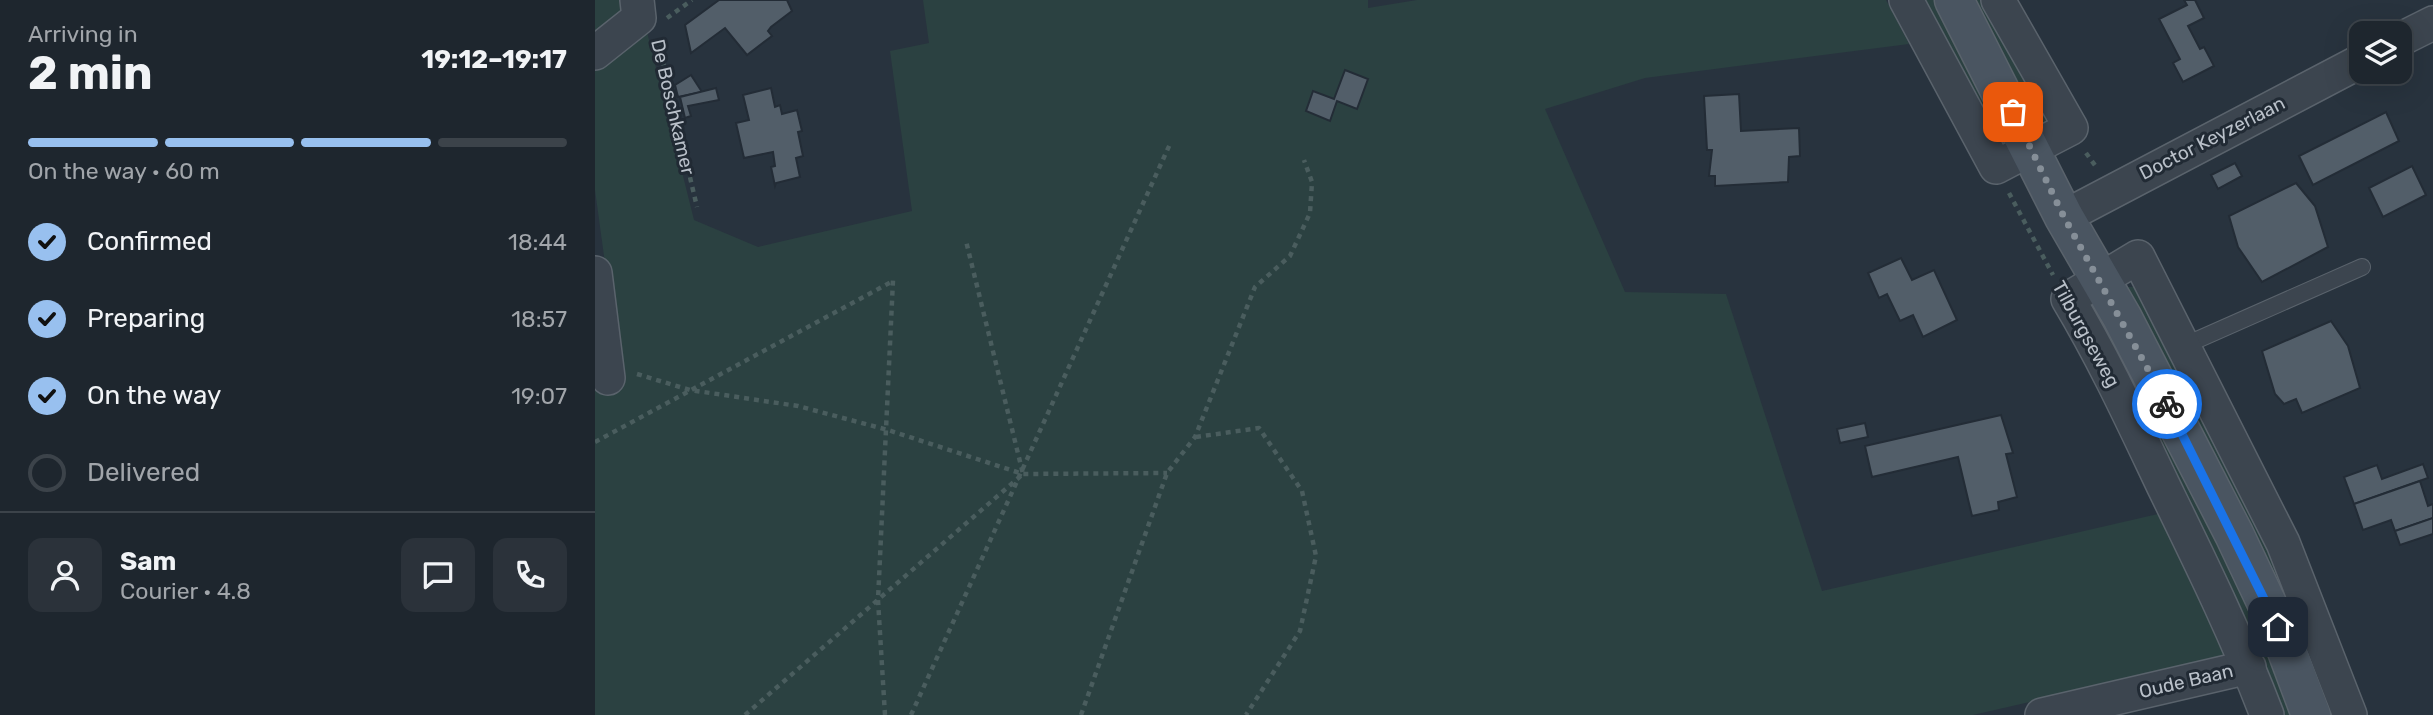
<!DOCTYPE html>
<meta charset="utf-8">
<style>
body{margin:0;font-family:Rubik,sans-serif;background:#2b323a;color:#f1f3f6;height:100vh;display:flex;flex-direction:column;font-size:26px;white-space:nowrap}
*{box-sizing:border-box;margin:0}
p{font-size:23px;color:#a1a5aa}
.icon{flex:none;width:38px;height:38px;fill:none;stroke:currentColor;stroke-width:2;stroke-linecap:round;stroke-linejoin:round}
.map{position:relative;flex:1;overflow:hidden}
.sheet{display:flex;flex-direction:column;background:#1e262e;width:595px}
.sheet>*{flex:none}
.controls{position:absolute;left:1754px;top:21px;display:grid;gap:14px}
.controls a{display:grid;place-items:center;width:63px;height:63px;border-radius:14px;background:#1e262e;box-shadow:0 7px 28px #0002,0 0 0 2px #3c434a;font-size:35px}
.pin{position:absolute;display:grid;place-items:center;width:60px;height:60px;color:#fff;margin:-30px;border-radius:14px;box-shadow:0 4px 10px #0006}
.courier{position:absolute;display:grid;place-items:center;width:70px;height:70px;margin:-35px;border:5px solid #1a73e8;border-radius:50%;background:#fff;color:#222;box-shadow:0 2px 9px #0007}
.head em{font-style:normal;font-weight:700}
.head div{display:flex;flex-direction:column-reverse}
.head{display:flex;align-items:center;justify-content:space-between;height:119px;padding:0 28px}
h1{font-size:46px;font-weight:700;line-height:52px}
.bar{display:grid;grid-template-columns:repeat(4,1fr);gap:10px 7px;align-content:center;height:84px;padding:0 28px}
.bar i{height:9px;border-radius:5px;background:#3c434a}
.bar .on{background:#98c0ef}
.bar p{grid-column:span 4}
.line{display:flex;align-items:center;gap:18px;padding:0 28px;border-top:2px solid #3c434a}
.line div{flex:1}
.round{display:grid;place-items:center;flex:none;width:74px;height:74px;border-radius:14px;background:#2b323a}
ol{padding:0 28px;list-style:none}
li{display:flex;align-items:center;gap:21px;height:77px}
li p{margin-inline-start:auto}
li .icon{padding:7px;border-radius:50%;background:#98c0ef;color:#111;stroke-width:4}
li:last-child{color:#a1a5aa}
li i{width:38px;height:38px;border:4px solid #3c434a;border-radius:50%}
main{display:flex;flex:1;min-height:0}
.map>svg:first-child{display:block}
.green{fill:#2b4141}
.building{fill:#525e69;stroke:#232c36;stroke-width:2}
.lines{fill:none;stroke-linecap:round;stroke-linejoin:round}
.lane-casing{stroke:#5a636c;stroke-width:18}
.street-casing{stroke:#5a636c;stroke-width:36}
.secondary-casing{stroke:#5a636c;stroke-width:41}
.path{stroke:#4a5d5e;stroke-width:4.5;stroke-dasharray:5 5;stroke-linecap:butt}
.lane{stroke:#3c454f;stroke-width:16}
.street{stroke:#3c454f;stroke-width:33}
.secondary{stroke:#4a5561;stroke-width:38}
.done{stroke:#868f98;stroke-width:7;stroke-dasharray:0 12.6}
.route{stroke:#1a73e8;stroke-width:9}
.labels{text-anchor:middle;dominant-baseline:central;stroke-width:6;stroke-linejoin:round;paint-order:stroke}
.street-label{font-size:19px;fill:#b9c0c9;stroke:#212a34}
</style>
<main>
<section class="sheet">
<div class="head"><div><h1>2 min</h1><p>Arriving in</p></div><em>19:12–19:17</em></div>
<div class="bar"><i class="on"></i><i class="on"></i><i class="on"></i><i></i><p>On the way · 60 m</p></div>
<ol>
<li><svg class="icon" aria-label="check" viewBox="0 0 24 24"><path d="M5 12l5 5 9-10"/></svg>Confirmed<p>18:44</p></li>
<li><svg class="icon" aria-label="check" viewBox="0 0 24 24"><path d="M5 12l5 5 9-10"/></svg>Preparing<p>18:57</p></li>
<li><svg class="icon" aria-label="check" viewBox="0 0 24 24"><path d="M5 12l5 5 9-10"/></svg>On the way<p>19:07</p></li>
<li><i></i>Delivered</li>
</ol>
<div class="line" style="height:126px"><a class="round"><svg class="icon" aria-label="person" viewBox="0 0 24 24"><circle cx="12" cy="8" r="4"/><path d="M4 21q1-7 8-7t8 7"/></svg></a><div><b>Sam</b><p>Courier · 4.8</p></div><a class="round"><svg class="icon" aria-label="chat" viewBox="0 0 24 24"><path d="M4 5h16v11H9l-5 4z"/></svg></a><a class="round"><svg class="icon" aria-label="phone" viewBox="0 0 24 24"><path d="M5 4h4l2 5-3 2q2 4 5 5l2-3 5 2v4C11 20 4 13 5 4z"/></svg></a></div>
</section>
<div class="map">
<svg width="1838" height="715" viewBox="0 0 1838 715">
<rect width="100%" height="100%" fill="#28333e"/>
<g class="green">
<path d="M0,0h32v12l-32,29z"/>
<path d="M328,0h445v8l49,-8h469l23,44 -264,34 -100,31 80,183 101,2 96,297 336,-77 68,143 -253,58h-1378v-328l25,-14 -25,-183v-123l51,-39 48,192 64,27 154,-36 -22,-160 39,-8z"/>
<path d="M1327,0h15l76,143 -15,3z"/>
<path d="M1375,0h12l67,120 -9,9z"/>
<path d="M1529,287h16l125,253 70,175h-9z"/>
<path d="M1501,302l133,253 68,160h-15l-193,-408z"/>
</g>
<g class="building">
<path d="M124,0h68l5,11 -21,16 -3,4 4,5 -25,19 -22,-27 -34,25 -6,-28z"/>
<path d="M1589,0h11l9,18 -16,8 12,23 4,-2 10,19 -31,16 -10,-19 7,-4 -21,-40 28,-14z"/>
<path d="M750,70l23,9 -11,30 -20,-8 -7,20 -24,-10 7,-20 21,8z"/>
<path d="M96,75l11,17 -24,5 -3,-12z"/>
<path d="M121,88l3,12 -31,6 3,10 -6,2 -5,-21z"/>
<path d="M176,88l4,19 5,-2 2,9 15,-4 5,21 -4,1 5,24 -7,2 4,19 -24,6 -1,3 -4,-19 4,-1 -2,-14 -29,6 -8,-35 13,-3 -6,-25z"/>
<path d="M1144,94l2,37 58,-3 1,28 -11,1 -1,25 -73,4v-10h-6l3,-26h-5l-3,-54z"/>
<path d="M1791,112l13,29 -86,44 -14,-29z"/>
<path d="M1640,163l7,13 -24,13 -7,-14z"/>
<path d="M1817,166l14,29 -43,22 -14,-29z"/>
<path d="M1701,183l19,23 13,41 -66,35 -24,-35 -9,-31z"/>
<path d="M1306,258l11,22 22,-10 23,50 -34,17 -10,-22 -13,6 -13,-27 -8,4 -11,-25z"/>
<path d="M1736,321l17,25 12,42 -58,25 -6,-14 -12,5 -9,-10 -13,-43z"/>
<path d="M1406,415l12,38 -7,1 11,43 -19,5 1,8 -27,6 -14,-59 -86,20 -7,-31z"/>
<path d="M1270,423l3,14 -28,6 -3,-14z"/>
<path d="M1828,464l5,14 -74,26 -10,-27 33,-12 5,14z"/>
<path d="M1825,481l8,25 5,-2v14l-38,13 -4,-11 -28,10 -9,-26z"/>
<path d="M1838,518v16l-33,11 -5,-14z"/>
</g>
<g class="lines">
<g class="lane-casing">
<path id="lane" d="M1586,347l181,-80"/>
</g>
<g class="street-casing">
<g id="street">
<path d="M1311,0l90,167 75,-39 -73,-128"/>
<path d="M1804,40l34,-17"/>
<path d="M0,53l44,-35 -2,-18"/>
<path d="M1469,217l297,-156"/>
<path d="M0,273l13,105"/>
<path d="M1447,715l207,-48"/>
<path d="M1672,715c-30,-79 -67,-154 -104,-230 -30,-63 -59,-126 -95,-186l70,-42 145,286 67,172"/>
</g>
</g>
<g class="secondary-casing">
<path id="secondary" d="M1359,0l110,217 58,100 112,217 44,93 33,88"/>
</g>
<g class="path">
<path d="M72,18l25,-18"/>
<path d="M63,41l39,166"/>
<path d="M1491,153l11,15"/>
<path d="M1414,193l44,82"/>
<path d="M42,374l53,16 108,16 90,24 135,44 144,-1"/>
<path d="M601,437l63,-9 43,63 14,65 -16,75 -54,84"/>
<path d="M0,442l298,-161"/>
<path d="M150,715l278,-241 -57,-233"/>
<path d="M290,715l-7,-115 15,-320"/>
<path d="M316,715l259,-571"/>
<path d="M486,715l86,-242 28,-36 60,-150 35,-31 20,-43 2,-31 -8,-22"/>
</g>
<use href="#lane" class="lane"/>
<use href="#street" class="street"/>
<use href="#secondary" class="secondary"/>
</g>
<g class="lines">
<path class="done" d="M1418,112l51,105 103,187"/>
<path class="route" d="M1572,404l111,223"/>
</g>
<g class="labels">
<g class="street-label">
<text transform="translate(78 107) rotate(77)">De Boschkamer</text>
<text transform="translate(1617 138) rotate(-27)">Doctor Keyzerlaan</text>
<text transform="translate(1491 334) rotate(61)">Tilburgseweg</text>
<text transform="translate(1591 681) rotate(-13)">Oude Baan</text>
</g>
</g>
</svg>
<div class="controls">
<a><svg class="icon" aria-label="layers" viewBox="0 0 24 24"><path d="M12 4l9 5-9 5-9-5zM3 14l9 5 9-5"/></svg></a>
</div>
<div class="pin" style="left:1418px;top:112px;background:#ea580c"><svg class="icon" aria-label="bag" viewBox="0 0 24 24"><path d="M5 8h14l-1 12H6zM9 8a3 3 0 0 1 6 0"/></svg></div>
<div class="pin" style="left:1683px;top:627px;background:#1f2937"><svg class="icon" aria-label="home" viewBox="0 0 24 24"><path d="M3 11l9-7 9 7M6 9v11h12V9"/></svg></div>
<div class="courier" style="left:1572px;top:404px"><svg class="icon" aria-label="bike" viewBox="0 0 24 24"><circle cx="6" cy="16" r="4"/><circle cx="18" cy="16" r="4"/><path d="M6 16l4-8h5l3 8M10 8l3 8H6M13 5h3"/></svg></div>
</div>
</main>
